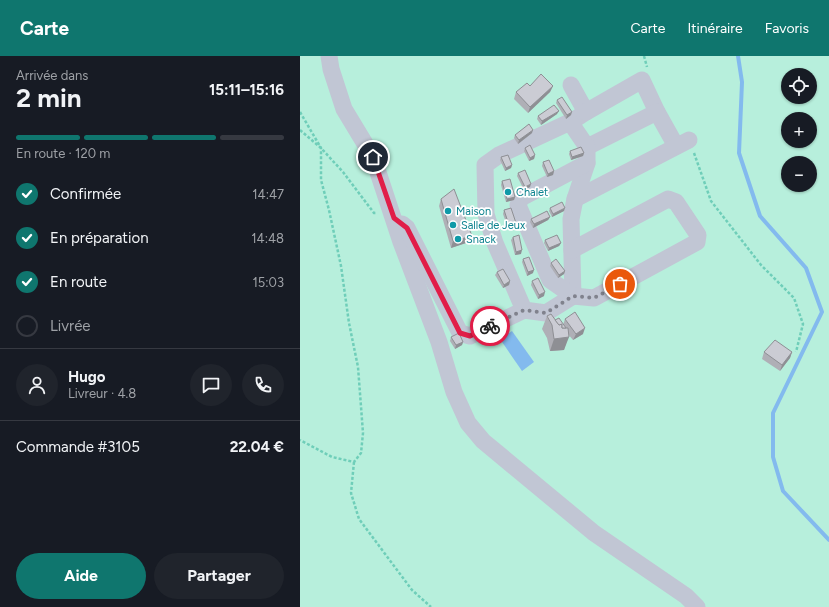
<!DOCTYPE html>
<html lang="fr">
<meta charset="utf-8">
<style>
body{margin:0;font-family:Figtree,sans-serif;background:#20242c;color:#f1f3f6;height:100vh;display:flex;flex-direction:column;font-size:15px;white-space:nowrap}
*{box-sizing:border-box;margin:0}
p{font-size:13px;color:#9ea1a6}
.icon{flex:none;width:22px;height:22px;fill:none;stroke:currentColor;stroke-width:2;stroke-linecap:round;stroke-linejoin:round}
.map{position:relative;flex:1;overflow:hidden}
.sheet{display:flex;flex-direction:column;background:#171b24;width:300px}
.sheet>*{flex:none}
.buttons{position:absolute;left:481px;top:12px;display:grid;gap:8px}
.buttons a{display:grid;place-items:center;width:36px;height:36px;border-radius:50%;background:#171b24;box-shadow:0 1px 3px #0004;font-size:20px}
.pin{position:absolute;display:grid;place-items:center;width:34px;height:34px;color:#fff;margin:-17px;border:2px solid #fff;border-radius:50%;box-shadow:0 1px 4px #0007}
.courier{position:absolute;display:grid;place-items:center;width:40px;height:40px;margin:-20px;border:3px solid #e11d48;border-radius:50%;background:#fff;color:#222;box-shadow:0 1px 5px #0007}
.headline em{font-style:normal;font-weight:700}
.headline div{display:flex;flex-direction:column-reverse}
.headline{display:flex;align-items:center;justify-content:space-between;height:68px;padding:0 16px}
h1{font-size:26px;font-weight:700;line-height:30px}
.bar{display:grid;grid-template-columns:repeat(4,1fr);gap:6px 4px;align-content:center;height:48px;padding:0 16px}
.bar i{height:5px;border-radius:3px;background:#363941}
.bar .selected{background:#0f766e}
.bar p{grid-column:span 4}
.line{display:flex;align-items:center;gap:10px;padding:0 16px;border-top:1px solid #363941}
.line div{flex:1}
.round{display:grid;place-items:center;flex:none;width:42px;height:42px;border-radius:21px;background:#20242c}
ol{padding:0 16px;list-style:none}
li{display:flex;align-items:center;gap:12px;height:44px}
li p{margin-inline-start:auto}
li .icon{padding:4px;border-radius:50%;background:#0f766e;color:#fff;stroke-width:4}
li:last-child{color:#9ea1a6}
li i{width:22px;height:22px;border:2px solid #363941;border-radius:50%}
.action{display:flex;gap:8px;margin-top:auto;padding:8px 16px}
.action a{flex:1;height:46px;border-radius:24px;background:#0f766e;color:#fff;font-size:16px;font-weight:700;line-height:46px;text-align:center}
.action a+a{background:#20242c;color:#f1f3f6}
header{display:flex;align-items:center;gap:24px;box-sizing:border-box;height:56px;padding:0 20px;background:#0f766e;color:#fff}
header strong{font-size:19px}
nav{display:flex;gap:22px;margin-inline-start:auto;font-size:14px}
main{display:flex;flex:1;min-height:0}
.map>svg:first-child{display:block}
.green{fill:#b7efdc;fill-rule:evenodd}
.water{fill:#83baee}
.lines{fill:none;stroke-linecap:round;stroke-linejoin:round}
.stream{stroke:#83baee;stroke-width:4}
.path{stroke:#6fceb9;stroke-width:2.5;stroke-dasharray:3 2;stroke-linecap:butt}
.minor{stroke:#c1c6d4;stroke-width:17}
.wall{fill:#afafb6}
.shaded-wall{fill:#8e8f94}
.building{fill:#cbccd4;stroke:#8e8f94}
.done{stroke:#80828d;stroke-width:4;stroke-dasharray:0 7.2}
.route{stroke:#e11d48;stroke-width:5}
.culture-dot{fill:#0f9aa8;stroke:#fff;stroke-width:1.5}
.labels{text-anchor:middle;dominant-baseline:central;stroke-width:3.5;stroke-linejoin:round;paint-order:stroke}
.culture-label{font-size:11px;fill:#0d838f;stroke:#fff;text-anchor:start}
</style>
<header>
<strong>Carte</strong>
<nav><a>Carte</a><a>Itinéraire</a><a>Favoris</a></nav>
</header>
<main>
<section class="sheet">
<div class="headline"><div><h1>2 min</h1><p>Arrivée dans</p></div><em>15:11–15:16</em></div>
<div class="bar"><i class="selected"></i><i class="selected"></i><i class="selected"></i><i></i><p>En route · 120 m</p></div>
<ol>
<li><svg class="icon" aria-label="check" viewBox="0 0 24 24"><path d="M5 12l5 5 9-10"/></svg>Confirmée<p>14:47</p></li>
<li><svg class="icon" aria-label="check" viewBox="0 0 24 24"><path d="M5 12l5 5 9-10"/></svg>En préparation<p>14:48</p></li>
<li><svg class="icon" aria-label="check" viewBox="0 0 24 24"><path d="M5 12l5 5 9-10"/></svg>En route<p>15:03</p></li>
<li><i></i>Livrée</li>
</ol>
<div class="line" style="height:72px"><a class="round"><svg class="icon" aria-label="person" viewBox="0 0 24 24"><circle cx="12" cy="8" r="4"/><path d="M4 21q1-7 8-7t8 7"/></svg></a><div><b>Hugo</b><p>Livreur · 4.8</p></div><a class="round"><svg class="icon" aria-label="chat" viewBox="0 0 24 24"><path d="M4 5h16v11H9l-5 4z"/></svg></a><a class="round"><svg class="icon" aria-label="phone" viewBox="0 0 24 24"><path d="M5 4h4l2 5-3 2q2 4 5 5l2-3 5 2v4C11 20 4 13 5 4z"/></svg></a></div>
<div class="line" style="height:52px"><div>Commande #3105</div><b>22.04 €</b></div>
<div class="action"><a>Aide</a><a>Partager</a></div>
</section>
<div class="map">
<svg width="529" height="551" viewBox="0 0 529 551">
<rect width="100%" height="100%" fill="#efedec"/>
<path class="green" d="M0,0h529v551h-529zM488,19h22v22h-22zM488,63h22v22h-22zM488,107h22v22h-22z"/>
<path class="water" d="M212,275l22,31 -12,9 -22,-32z"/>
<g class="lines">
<path class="stream" d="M438,0l4,26 -3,71 21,63 46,52 16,44 -49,101v44l10,34 46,49"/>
<g class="path">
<path d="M344,0l3,11"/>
<path d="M0,56l21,36v32l8,30 12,56 8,57 9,44 5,66 -2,20 -7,9 -22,-5 -32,-17"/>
<path d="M0,74l21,18 22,24 31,41h3"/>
<path d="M394,97l17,48 50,64 33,33 9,26 -7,28"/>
<path d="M54,406l-3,31 8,26 53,71 19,17"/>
</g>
<g class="minor">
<path d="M29,0l2,13 13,40 29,48 28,85 38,100 15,50 14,31 15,18 111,92 92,63 11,11"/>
<path d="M271,29l15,27 -9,6"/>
<path d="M286,56l56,-32 15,32"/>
<path d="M287,91l70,-35 19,34"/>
<path d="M275,143l114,-59"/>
<path d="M102,168l5,4 53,105 10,3 54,-26 -29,-67 -9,-29 -1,-49 14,-10 71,-33 17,25v16l-12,36 -4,20 2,77 -27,17 -22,-3"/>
<path d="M272,194l96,-51 8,3 22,33 -1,7 -103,56 -21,-2 -23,-16 -32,-75 3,-7 66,-35"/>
</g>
</g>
<g class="wall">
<path d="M230,30h23l-3,6 -22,21 -14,-14 2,-7z"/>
<path d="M257,44l14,15 -5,4 -10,-16z"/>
<path d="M257,58l-16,11 -4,-6 1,-3z"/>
<path d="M232,77l-14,11 -4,-6 1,-3z"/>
<path d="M225,92l10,7 -1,4 -5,2 -5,-10z"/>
<path d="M270,95l14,2 -1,3 -12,4 -2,-6z"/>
<path d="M201,101l11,8 -1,3 -6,3 -5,-11z"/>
<path d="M243,106l11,9 -1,4 -6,2 -5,-11z"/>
<path d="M218,117l12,14 -6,3 -7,-14z"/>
<path d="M202,125l13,16 -1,3 -8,2 -5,-17z"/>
<path d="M141,143l28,43 -18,6 -12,-42z"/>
<path d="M250,152l14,3 -12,6 -3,-6z"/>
<path d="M204,154l12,13 -1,3 -7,2 -5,-14z"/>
<path d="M250,161l-2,3 -15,8 -3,-6 1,-3z"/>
<path d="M213,181l8,17 -6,1 -4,-15z"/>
<path d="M245,184l16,3 -2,3 -11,5 -4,-8z"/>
<path d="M223,203l10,14 -6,3 -5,-14z"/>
<path d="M251,207l14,8 -1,3 -6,4 -8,-12z"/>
<path d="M197,216l13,9 -1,4 -6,3 -8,-13z"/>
<path d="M232,225l12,15 -6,3 -7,-14z"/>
<path d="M247,260l8,4 8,5 2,-6 18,15 -10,6 -5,-6 -4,16 -14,1 -3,-13 -5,-9z"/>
<path d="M151,281l12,5 -1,3 -7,4 -5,-8z"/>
<path d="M464,296h28l-2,6 -10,13 -18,-12z"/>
</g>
<g class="shaded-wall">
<path d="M253,30l-3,6 -22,21 2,-6z"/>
<path d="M259,55l-2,3 -16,11 1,-4z"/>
<path d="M272,56l-1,3 -5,4 1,-4z"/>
<path d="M233,74l-1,3 -14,11 1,-4z"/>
<path d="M284,97l-1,3 -12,4 1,-3z"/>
<path d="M235,99l-1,4 -5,2 1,-3z"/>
<path d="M212,109l-1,3 -6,3 1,-3z"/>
<path d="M254,115l-1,4 -6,2 1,-3z"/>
<path d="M231,128l-1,3 -6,3 1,-3z"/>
<path d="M215,141l-1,3 -8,2 1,-3z"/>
<path d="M265,152l-1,3 -12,6 1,-3z"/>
<path d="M250,161l-2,3 -15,8 1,-4z"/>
<path d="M216,167l-1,3 -7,2 1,-3z"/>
<path d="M172,180l-3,6 -18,6 2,-7z"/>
<path d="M261,187l-2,3 -11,5 1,-3z"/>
<path d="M222,194l-1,4 -6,1 1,-3z"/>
<path d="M234,214l-1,3 -6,3 1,-4z"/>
<path d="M265,215l-1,3 -6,4 1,-3z"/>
<path d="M210,225l-1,4 -6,3 1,-3z"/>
<path d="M245,236l-1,4 -6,3 1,-4z"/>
<path d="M285,272l-2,6 -10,6 3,-6z"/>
<path d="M269,281l-5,13 -14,1 4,-12z"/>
<path d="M163,286l-1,3 -7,4 1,-4z"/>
<path d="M492,296l-2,6 -10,13 2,-6z"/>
</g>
<g class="building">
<path d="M241,18l12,12 -23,21 -14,-15 11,-9 3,3z"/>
<path d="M262,41l10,15 -5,3 -10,-15z"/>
<path d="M254,49l5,6 -17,10 -4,-5z"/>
<path d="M229,68l4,6 -14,10 -4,-5z"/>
<path d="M230,89l5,10 -5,3 -5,-10z"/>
<path d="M281,91l3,6 -12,4 -2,-6z"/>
<path d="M208,99l4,10 -6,3 -5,-11z"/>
<path d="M249,104l5,11 -6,3 -5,-12z"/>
<path d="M225,114l6,14 -6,3 -7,-14z"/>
<path d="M210,123l5,18 -8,2 -5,-18z"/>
<path d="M154,133l18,47 -19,5 -12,-42z"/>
<path d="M262,146l3,6 -12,6 -3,-6z"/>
<path d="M211,152l5,15 -7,2 -5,-15z"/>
<path d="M247,155l3,6 -16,7 -3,-5z"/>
<path d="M219,179l3,15 -6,2 -3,-15z"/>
<path d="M257,179l4,8 -12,5 -4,-8z"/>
<path d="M229,201l5,13 -6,2 -5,-13z"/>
<path d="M256,203l9,12 -6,4 -8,-12z"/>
<path d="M203,213l7,12 -6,4 -7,-13z"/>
<path d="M238,222l7,14 -6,3 -7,-14z"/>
<path d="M275,256l10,16 -9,6 -11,-15z"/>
<path d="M251,258l8,11 3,-1v4h6l1,9 -15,2 -2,-14 -5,-9z"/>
<path d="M259,262l7,10h-4v-4l-3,1 -4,-5z"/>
<path d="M159,277l4,9 -7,3 -5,-8z"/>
<path d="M475,284l17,12 -10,13 -18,-13z"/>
</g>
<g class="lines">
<path class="done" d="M190,270l34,-16 22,3 27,-17 21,2 26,-14"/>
<path class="route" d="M73,101l21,61 13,10 53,105 10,3 20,-10"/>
</g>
<g class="culture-dot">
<circle cx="208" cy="136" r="4"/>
<circle cx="148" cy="155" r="4"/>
<circle cx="153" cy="169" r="4"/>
<circle cx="158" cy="183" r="4"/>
</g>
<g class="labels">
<g class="culture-label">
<text x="216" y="136">Chalet</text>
<text x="156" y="155">Maison</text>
<text x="161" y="169">Salle de Jeux</text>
<text x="166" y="183">Snack</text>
</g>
</g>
</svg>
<div class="buttons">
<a><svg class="icon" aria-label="locate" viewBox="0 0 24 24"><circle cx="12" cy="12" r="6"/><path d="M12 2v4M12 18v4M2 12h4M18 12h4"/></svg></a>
<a>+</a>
<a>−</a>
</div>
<div class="pin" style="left:320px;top:228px;background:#ea580c"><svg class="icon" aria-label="bag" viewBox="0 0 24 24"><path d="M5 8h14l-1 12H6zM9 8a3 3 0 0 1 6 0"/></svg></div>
<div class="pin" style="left:73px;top:101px;background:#1f2937"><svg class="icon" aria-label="home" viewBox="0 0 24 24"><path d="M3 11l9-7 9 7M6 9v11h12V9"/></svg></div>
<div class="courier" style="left:190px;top:270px"><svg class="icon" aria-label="bike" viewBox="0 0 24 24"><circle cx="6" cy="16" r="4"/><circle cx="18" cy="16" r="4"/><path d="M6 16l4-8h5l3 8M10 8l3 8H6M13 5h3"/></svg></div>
</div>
</main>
